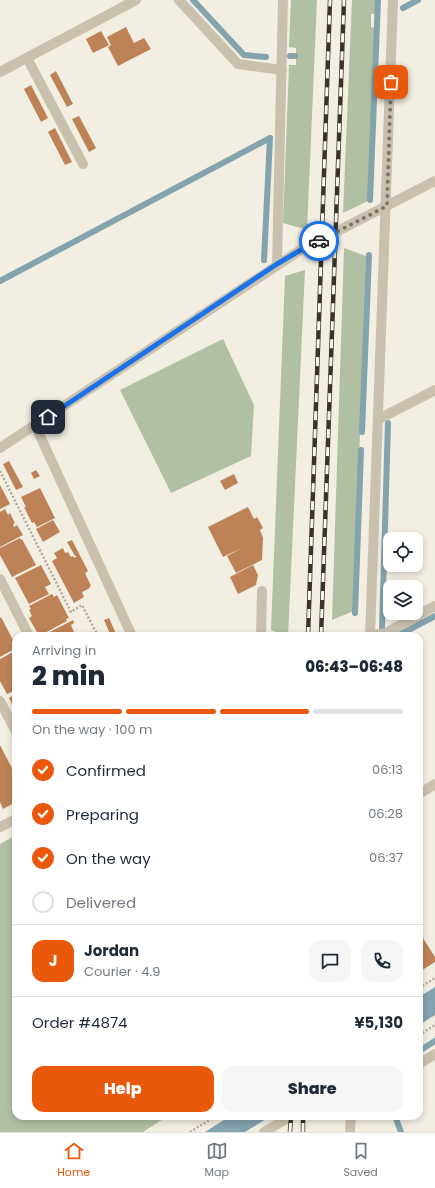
<!DOCTYPE html>
<meta charset="utf-8">
<style>
body{margin:0;font-family:Poppins,sans-serif;background:#f6f6f7;color:#1f2937;height:100vh;display:flex;flex-direction:column;font-size:15px;white-space:nowrap}
*{box-sizing:border-box;margin:0}
p{font-size:13px;color:#747a83}
.icon{flex:none;width:22px;height:22px;fill:none;stroke:currentColor;stroke-width:2;stroke-linecap:round;stroke-linejoin:round}
.map{position:relative;flex:1;overflow:hidden}
.side{position:absolute;left:12px;top:632px;width:411px;height:488px;display:flex;flex-direction:column;background:#fff;border-radius:12px;box-shadow:0 2px 6px #0003}
.side>*{flex:none}
.controls{position:absolute;left:383px;top:532px;display:grid;gap:8px}
.controls a{display:grid;place-items:center;width:40px;height:40px;border-radius:8px;background:#fff;box-shadow:0 2px 6px #0003;font-size:20px}
.pin{position:absolute;display:grid;place-items:center;width:34px;height:34px;color:#fff;margin:-17px;border-radius:8px;box-shadow:0 2px 6px #0006}
.courier{position:absolute;display:grid;place-items:center;width:40px;height:40px;margin:-20px;border:3px solid #1a73e8;border-radius:50%;background:#fff;color:#222;box-shadow:0 1px 5px #0007}
.summary em{font-style:normal;font-weight:800}
.summary div{display:flex;flex-direction:column-reverse}
.summary{display:flex;align-items:center;justify-content:space-between;height:68px;padding:0 20px}
h1{font-size:26px;font-weight:800;line-height:30px}
.bar{display:grid;grid-template-columns:repeat(4,1fr);gap:6px 4px;align-content:center;height:48px;padding:0 20px}
.bar i{height:5px;border-radius:3px;background:#e0e1e3}
.bar .current{background:#ea580c}
.bar p{grid-column:span 4}
.line{display:flex;align-items:center;gap:10px;padding:0 20px;border-top:1px solid #e0e1e3}
.line div{flex:1}
.round{display:grid;place-items:center;flex:none;width:42px;height:42px;border-radius:12px;background:#f6f6f7}
ol{padding:0 20px;list-style:none}
li{display:flex;align-items:center;gap:12px;height:44px}
li p{margin-inline-start:auto}
li .icon{padding:4px;border-radius:50%;background:#ea580c;color:#fff;stroke-width:4}
li:last-child{color:#747a83}
li i{width:22px;height:22px;border:2px solid #e0e1e3;border-radius:50%}
.primary-button{display:flex;gap:8px;margin-top:auto;padding:8px 20px}
.primary-button a{flex:1;height:46px;border-radius:12px;background:#ea580c;color:#fff;font-size:16px;font-weight:800;line-height:46px;text-align:center}
.primary-button a+a{background:#f6f6f7;color:#1f2937}
.menu{display:flex;justify-content:space-around;align-items:center;height:56px;border-top:1px solid #e0e1e3;background:#fff;font-size:11px;color:#747a83}
.menu a{display:grid;justify-items:center;gap:2px}
.menu .current{color:#ea580c}
.map>svg:first-child{display:block}
.green{fill:#b1c0a3}
.water{fill:#83a3ad}
.lines{fill:none;stroke-linecap:round;stroke-linejoin:round}
.stream{stroke:#83a3ad;stroke-width:6}
.building{fill:#bd8356}
.path{stroke:#b6ab99;stroke-width:2.5;stroke-dasharray:2 2;stroke-linecap:butt}
.service{stroke:#cac0ae;stroke-width:10}
.minor{stroke:#cac0ae;stroke-width:10}
.tertiary{stroke:#cac0ae;stroke-width:10}
.rail-casing{stroke:#39332c;stroke-width:4.5}
.rail{stroke:#faf7ef;stroke-width:3;stroke-dasharray:9;stroke-linecap:butt}
.done{stroke:#7a746c;stroke-width:4;stroke-dasharray:0 7.2}
.route{stroke:#1a73e8;stroke-width:5}
</style>
<div class="map">
<svg width="435" height="1132" viewBox="0 0 435 1132">
<rect width="100%" height="100%" fill="#f2eee2"/>
<g class="green">
<path d="M291,0h26l-10,230 -24,-7 6,-158h7v-17l-7,-1z"/>
<path d="M352,0h25l-1,14h-5v13l4,1 -7,173 -25,12z"/>
<path d="M344,248l22,8 -12,355 -22,9z"/>
<path d="M305,270l-17,366h-3l-14,-6 14,-354z"/>
<path d="M223,339l31,66 -3,51 -80,37 -51,-103z"/>
<path d="M16,835v281h152l-25,16h-143v-288z"/>
</g>
<g class="water">
<path d="M435,987v28l-16,10v-28z"/>
<path d="M230,1116h41l-26,16h-40z"/>
</g>
<g class="lines">
<g class="stream">
<path d="M193,0l51,55 22,2"/>
<path d="M403,8l15,-8"/>
<path d="M290,56h5"/>
<path d="M370,200l8,-200"/>
<path d="M264,260l6,-122"/>
<path d="M0,281l270,-143"/>
<path d="M362,432l7,-177"/>
<path d="M355,613l6,-163"/>
<path d="M382,628l6,-205"/>
<path d="M399,635l36,-19"/>
<path d="M419,1051l16,-10"/>
<path d="M395,1116l6,16"/>
</g>
</g>
<g class="building">
<path d="M126,27l8,16 10,-5 7,11 -33,17 -10,-19 3,-2 -4,-8z"/>
<path d="M101,31l8,14 -16,8 -7,-14z"/>
<path d="M56,71l17,33 -6,3 -17,-32z"/>
<path d="M31,85l17,33 -7,4 -17,-33z"/>
<path d="M79,116l17,32 -7,4 -17,-33z"/>
<path d="M55,128l17,34 -7,3 -17,-33z"/>
<path d="M9,461l14,26 -7,3 -13,-26z"/>
<path d="M36,470l4,6 -6,3 -3,-6z"/>
<path d="M234,474l4,9 -13,7 -5,-9z"/>
<path d="M0,485l10,19 -10,5z"/>
<path d="M40,488l15,30 -18,9 -3,-5 -2,1 -8,-16h2l-5,-10z"/>
<path d="M248,507l6,12 3,-2 6,11 -3,2 3,8 -1,22 -26,13 -9,-17 15,-8 -19,9 -15,-30z"/>
<path d="M5,509l3,6 2,-2 5,10 -2,1 1,3 3,-2 6,10 -23,12v-35z"/>
<path d="M53,520l7,12 -17,10 -7,-13z"/>
<path d="M20,538l1,2 1,-1 14,26 -24,12 -12,-22v-7z"/>
<path d="M72,540l16,31 -3,2 6,13 -2,1 1,1 -8,4 2,5 -10,6 -22,-42 5,-3 -3,-5 9,-5 2,5 3,-1 3,5 2,-1 1,2 3,-2h-2l-8,-14z"/>
<path d="M41,565l10,19 -6,3 4,7 -20,10 -14,-26z"/>
<path d="M253,565l5,10 -2,10 -18,9 -8,-17z"/>
<path d="M52,594l2,3 3,-2 12,23 -3,1 1,2 -28,15 -10,-18 3,-2 -3,-6 2,-1 -2,-3z"/>
<path d="M1,617l15,29v2l-16,9v-39z"/>
<path d="M109,618l8,18h-6l-7,-16z"/>
<path d="M73,620l1,3 -3,2 4,9 -2,1 1,1h-32z"/>
<path d="M15,651l1,39 -9,4 -7,-13v-22z"/>
<path d="M16,694v18l-7,-14z"/>
<path d="M0,745l16,31v26l-13,7 -3,-7z"/>
<path d="M421,935l14,22v5l-16,10v-35z"/>
</g>
<g class="lines">
<g class="path">
<path d="M0,471l71,141 11,-7 16,31"/>
<path d="M419,988l16,-10"/>
<path d="M419,1035l16,-10"/>
<path d="M190,1132l26,-16"/>
</g>
<g class="service">
<path d="M27,58l56,106"/>
<path d="M35,425l97,211"/>
<path d="M0,701l16,31"/>
<path d="M419,794l16,-10"/>
<path d="M0,827l16,-8"/>
</g>
<g class="minor">
<path d="M179,0l59,64 44,6"/>
<path d="M0,72l136,-72"/>
<path d="M277,265l6,-265"/>
<path d="M379,419l56,-29"/>
<path d="M0,448l299,-197 136,-70"/>
<path d="M0,579l29,57"/>
<path d="M261,636l1,-45"/>
<path d="M368,636l18,-3 49,-27"/>
<path d="M419,1064l16,-10"/>
<path d="M264,1132l27,-16"/>
</g>
<g class="tertiary">
<path d="M370,636l23,-636"/>
<path d="M350,1132l1,-16"/>
</g>
<g class="rail-casing">
<g id="rail">
<path d="M308,636l22,-636"/>
<path d="M321,636l23,-636"/>
<path d="M290,1132l1,-16"/>
<path d="M303,1132v-16"/>
</g>
</g>
<use href="#rail" class="rail"/>
</g>
<g class="lines">
<path class="done" d="M319,241l68,-35 4,-124"/>
<path class="route" d="M48,417l229,-153 22,-13 20,-10"/>
</g>
</svg>
<div class="controls">
<a><svg class="icon" aria-label="locate" viewBox="0 0 24 24"><circle cx="12" cy="12" r="6"/><path d="M12 2v4M12 18v4M2 12h4M18 12h4"/></svg></a>
<a><svg class="icon" aria-label="layers" viewBox="0 0 24 24"><path d="M12 4l9 5-9 5-9-5zM3 14l9 5 9-5"/></svg></a>
</div>
<div class="pin" style="left:391px;top:82px;background:#ea580c"><svg class="icon" aria-label="bag" viewBox="0 0 24 24"><path d="M5 8h14l-1 12H6zM9 8a3 3 0 0 1 6 0"/></svg></div>
<div class="pin" style="left:48px;top:417px;background:#1f2937"><svg class="icon" aria-label="home" viewBox="0 0 24 24"><path d="M3 11l9-7 9 7M6 9v11h12V9"/></svg></div>
<div class="courier" style="left:319px;top:241px"><svg class="icon" aria-label="car" viewBox="0 0 24 24"><path d="M5 17H2v-5l4-1 3-4h7l3 4 3 1v5h-3M9 17h6M6 11h13"/><circle cx="7" cy="17" r="2"/><circle cx="17" cy="17" r="2"/></svg></div>
<section class="side">
<div class="summary"><div><h1>2 min</h1><p>Arriving in</p></div><em>06:43–06:48</em></div>
<div class="bar"><i class="current"></i><i class="current"></i><i class="current"></i><i></i><p>On the way · 100 m</p></div>
<ol>
<li><svg class="icon" aria-label="check" viewBox="0 0 24 24"><path d="M5 12l5 5 9-10"/></svg>Confirmed<p>06:13</p></li>
<li><svg class="icon" aria-label="check" viewBox="0 0 24 24"><path d="M5 12l5 5 9-10"/></svg>Preparing<p>06:28</p></li>
<li><svg class="icon" aria-label="check" viewBox="0 0 24 24"><path d="M5 12l5 5 9-10"/></svg>On the way<p>06:37</p></li>
<li><i></i>Delivered</li>
</ol>
<div class="line" style="height:72px"><b class="round" style="background:#ea580c;color:#fff">J</b><div><b>Jordan</b><p>Courier · 4.9</p></div><a class="round"><svg class="icon" aria-label="chat" viewBox="0 0 24 24"><path d="M4 5h16v11H9l-5 4z"/></svg></a><a class="round"><svg class="icon" aria-label="phone" viewBox="0 0 24 24"><path d="M5 4h4l2 5-3 2q2 4 5 5l2-3 5 2v4C11 20 4 13 5 4z"/></svg></a></div>
<div class="line" style="height:52px"><div>Order #4874</div><b>¥5,130</b></div>
<div class="primary-button"><a>Help</a><a>Share</a></div>
</section>
</div>
<nav class="menu">
<a class="current"><svg class="icon" aria-label="home" viewBox="0 0 24 24"><path d="M3 11l9-7 9 7M6 9v11h12V9"/></svg>Home</a>
<a><svg class="icon" aria-label="map" viewBox="0 0 24 24"><path d="M3 6l6-2 6 2 6-2v14l-6 2-6-2-6 2zM9 4v14M15 6v14"/></svg>Map</a>
<a><svg class="icon" aria-label="saved" viewBox="0 0 24 24"><path d="M7 4h10v16l-5-4-5 4z"/></svg>Saved</a>
</nav>
